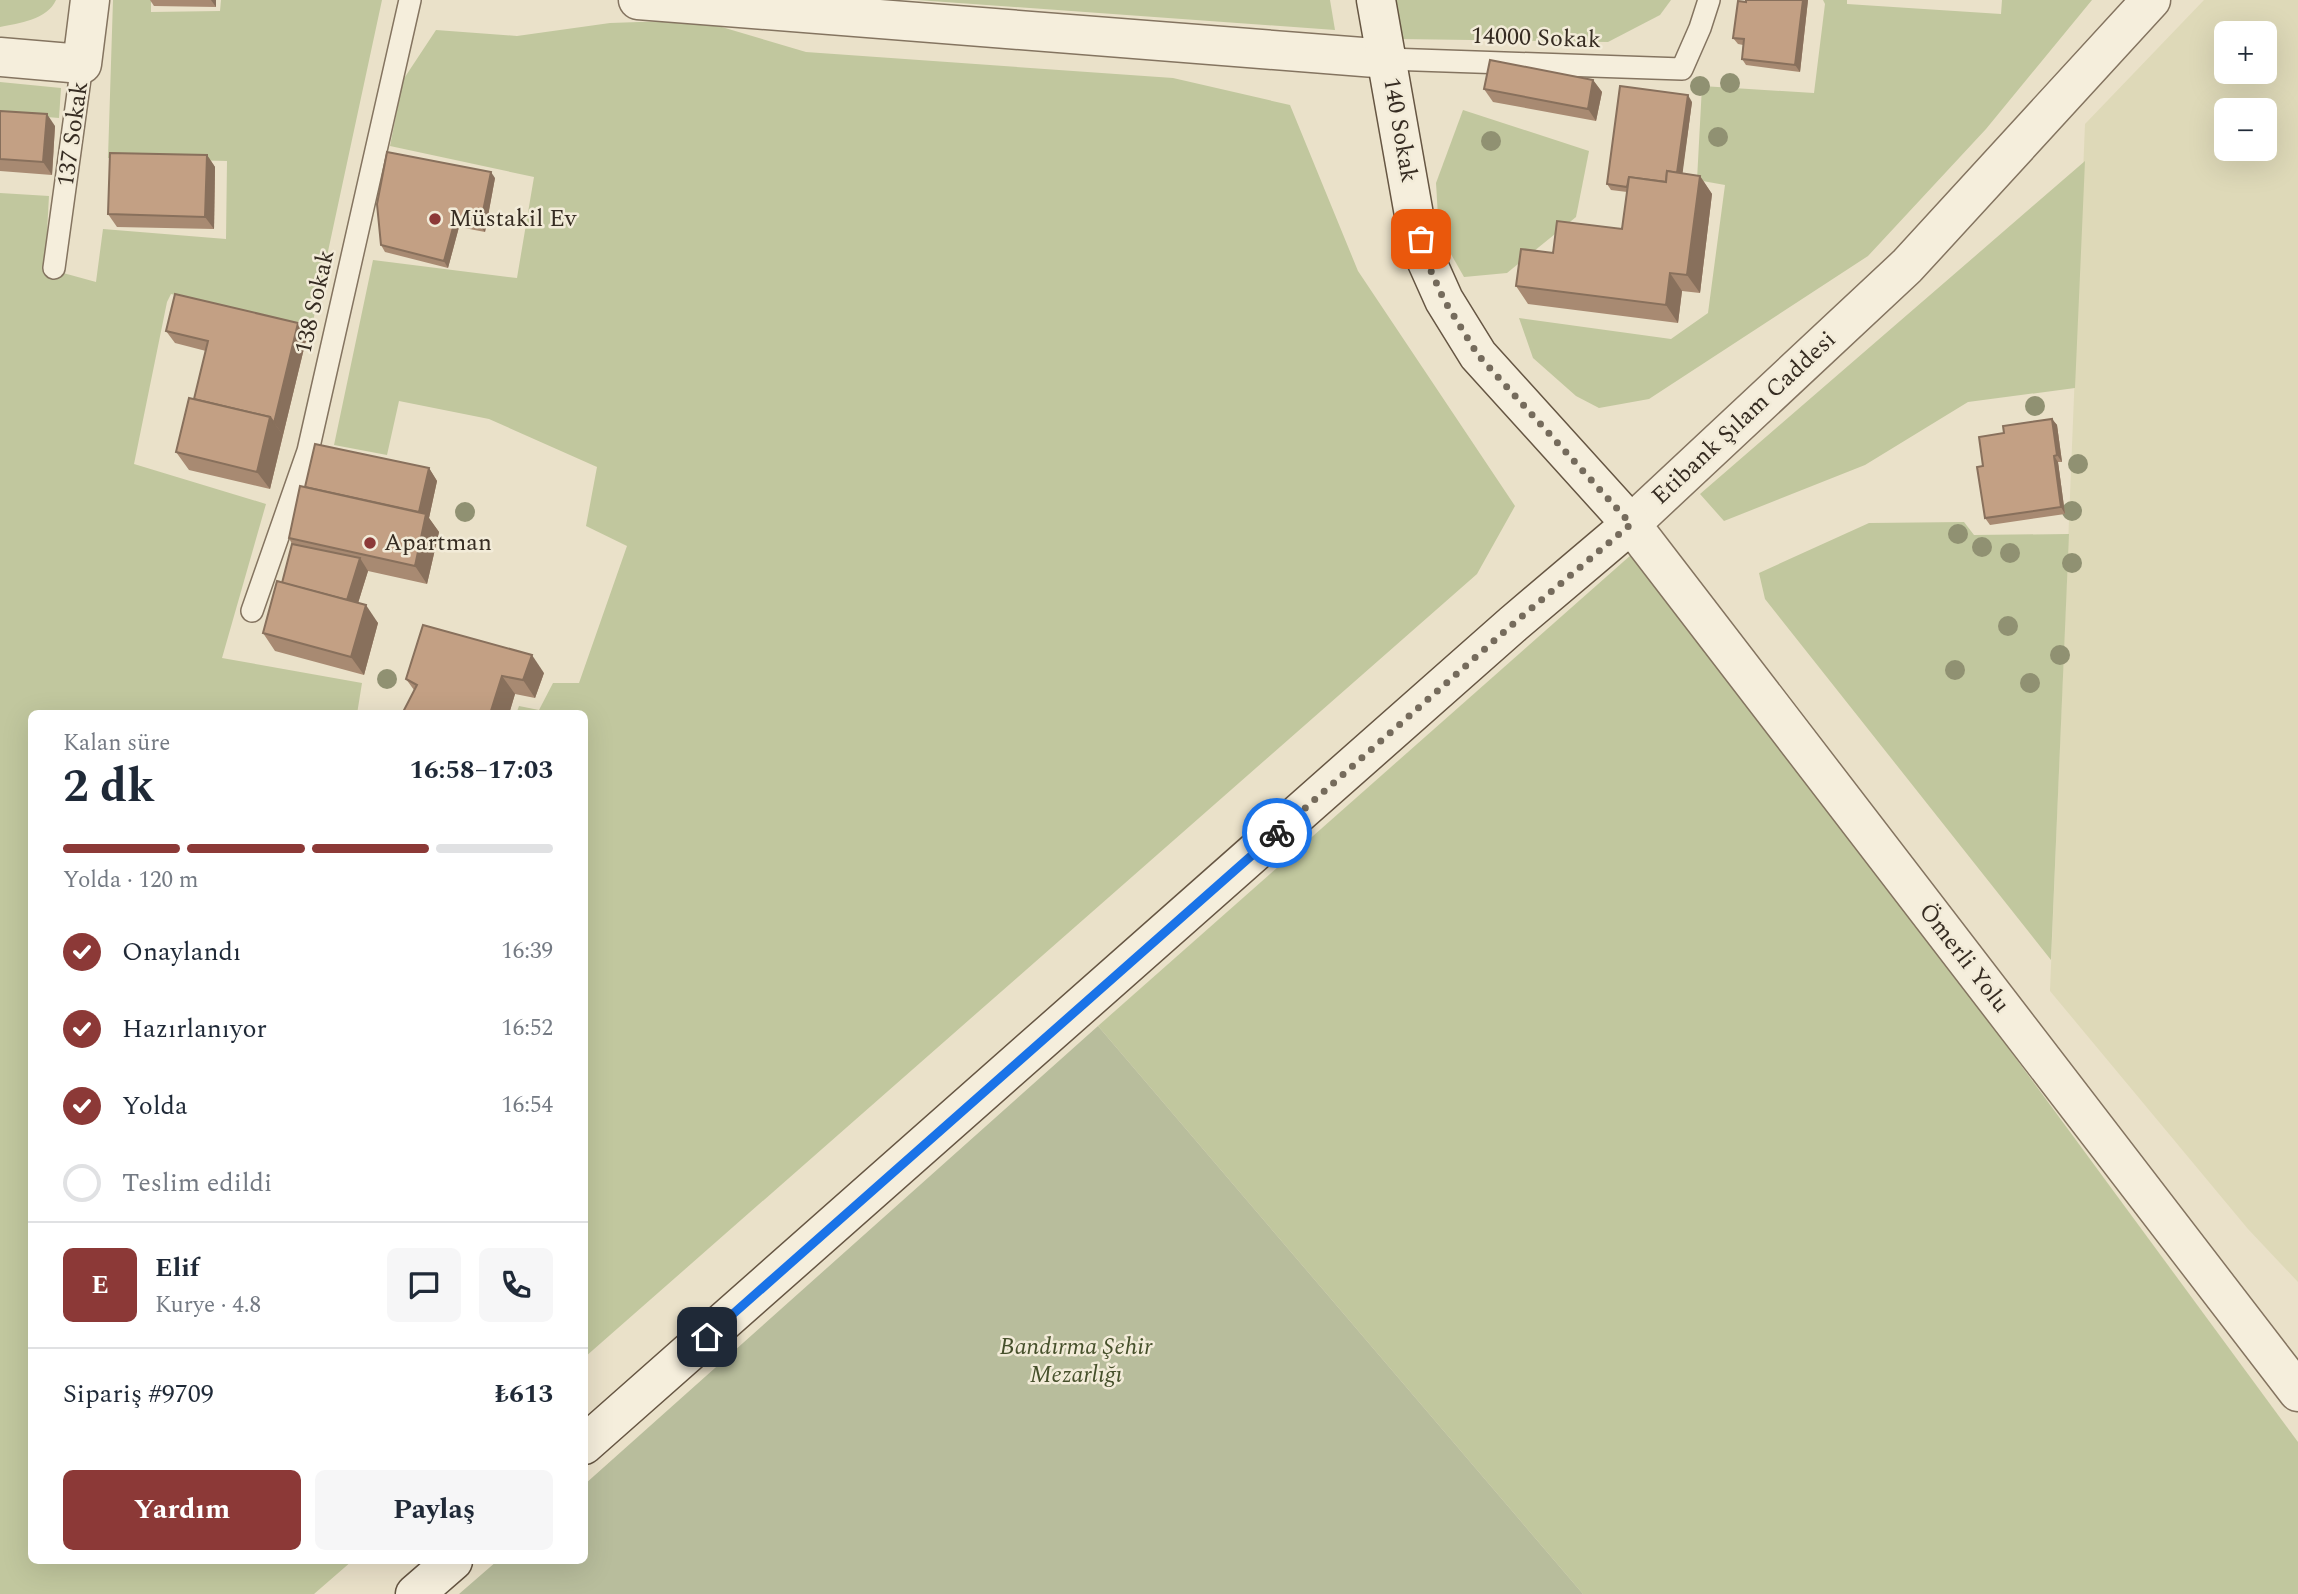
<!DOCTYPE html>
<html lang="tr">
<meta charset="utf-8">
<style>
body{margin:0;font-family:Spectral,serif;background:#f6f6f7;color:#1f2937;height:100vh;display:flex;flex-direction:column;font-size:26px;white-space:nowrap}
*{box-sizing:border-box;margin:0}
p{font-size:23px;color:#747a83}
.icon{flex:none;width:38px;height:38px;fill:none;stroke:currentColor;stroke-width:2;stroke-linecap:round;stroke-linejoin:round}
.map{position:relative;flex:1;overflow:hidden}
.sheet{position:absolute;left:28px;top:710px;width:560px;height:854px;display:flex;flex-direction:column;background:#fff;border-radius:10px;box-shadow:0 7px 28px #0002}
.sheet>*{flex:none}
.buttons{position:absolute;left:2214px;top:21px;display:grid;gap:14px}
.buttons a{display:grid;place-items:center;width:63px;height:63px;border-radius:10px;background:#fff;box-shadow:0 7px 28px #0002;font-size:35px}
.pin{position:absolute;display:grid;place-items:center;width:60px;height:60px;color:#fff;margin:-30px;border-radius:14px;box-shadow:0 4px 10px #0006}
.courier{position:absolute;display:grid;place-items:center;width:70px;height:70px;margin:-35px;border:5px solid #1a73e8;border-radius:50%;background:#fff;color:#222;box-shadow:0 2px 9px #0007}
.headline em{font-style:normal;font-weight:700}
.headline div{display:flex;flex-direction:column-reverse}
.headline{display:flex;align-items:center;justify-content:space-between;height:119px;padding:0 35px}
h1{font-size:46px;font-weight:700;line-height:52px}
.bar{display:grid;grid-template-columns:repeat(4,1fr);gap:10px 7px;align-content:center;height:84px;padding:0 35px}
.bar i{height:9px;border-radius:5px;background:#e0e1e3}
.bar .current{background:#8c3937}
.bar p{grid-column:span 4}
.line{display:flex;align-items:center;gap:18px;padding:0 35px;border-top:2px solid #e0e1e3}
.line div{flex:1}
.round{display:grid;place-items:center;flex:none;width:74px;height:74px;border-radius:10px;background:#f6f6f7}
ol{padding:0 35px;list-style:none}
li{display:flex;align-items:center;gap:21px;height:77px}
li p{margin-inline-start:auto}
li .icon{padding:7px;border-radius:50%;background:#8c3937;color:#fff;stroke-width:4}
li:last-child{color:#747a83}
li i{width:38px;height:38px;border:4px solid #e0e1e3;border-radius:50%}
.primary-button{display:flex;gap:14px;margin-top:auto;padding:14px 35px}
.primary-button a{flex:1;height:80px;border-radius:10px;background:#8c3937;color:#fff;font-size:28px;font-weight:700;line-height:80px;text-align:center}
.primary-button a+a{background:#f6f6f7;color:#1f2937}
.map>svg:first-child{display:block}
.farmland{fill:#ded9b8;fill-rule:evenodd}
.green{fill:#c1c79e}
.cemetery{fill:#b8bd9c}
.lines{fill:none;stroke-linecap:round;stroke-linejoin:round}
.service-casing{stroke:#847460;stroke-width:24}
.minor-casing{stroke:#847460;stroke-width:41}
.tertiary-casing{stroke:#847460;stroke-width:41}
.secondary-casing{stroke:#665643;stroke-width:41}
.service{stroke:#f5eedc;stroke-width:21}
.minor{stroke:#f5eedc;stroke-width:38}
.tertiary{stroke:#f5eedc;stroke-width:38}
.secondary{stroke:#f5eedc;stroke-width:38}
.tree{fill:#909172}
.wall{fill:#a88a72}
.shaded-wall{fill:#88705c}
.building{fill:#c3a084;stroke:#88705c;stroke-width:2}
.done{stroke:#756b5c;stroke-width:7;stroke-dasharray:0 12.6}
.route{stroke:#1a73e8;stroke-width:9}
.poi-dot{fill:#8c3937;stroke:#f2ebd8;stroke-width:2.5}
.labels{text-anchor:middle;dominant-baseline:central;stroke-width:5;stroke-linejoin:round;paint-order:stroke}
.street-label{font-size:24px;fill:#362c22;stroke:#f2ebd8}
.poi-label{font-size:24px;fill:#362c22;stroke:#f2ebd8;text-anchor:start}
.park-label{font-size:24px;font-style:italic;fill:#46502b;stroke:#f2ebd8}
</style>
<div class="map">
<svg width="2298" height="1594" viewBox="0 0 2298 1594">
<rect width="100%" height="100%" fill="#eae1c9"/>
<path class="farmland" d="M2204,0h94v1282l-50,-53 -198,-238 35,-867zM2226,33h38v39h-38zM2226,110h38v39h-38z"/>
<g class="green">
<path d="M0,0h56c-9,20 -37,23 -56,27z"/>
<path d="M113,0h38v12l69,-1 1,-11h161l-70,326 -141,-32 -4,8 -33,162 132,40 -44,154 140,25 -5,31h-325v847h320l-38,33h-314v-1401l49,3 -4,72 51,14 7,-53 123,10 1,-78 -119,-3z"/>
<path d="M917,0h413l5,30z"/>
<path d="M1391,0h280l-11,15 -52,27 -209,-3z"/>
<path d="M1823,0h24v4l154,10 1,-14h90l-106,129 -118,127 -219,143 -50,9 -23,-12 -43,-38 -14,-40 152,21 37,-26 17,-128 -28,-5 5,-94 112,7 11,-89z"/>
<path d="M698,20l108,32 367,26 117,27 68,166 157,235 -38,68 -892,783 -1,-643h-68l3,-8 20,4 14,-27h26l48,-137 -41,-20 11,-59 -108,-48 -90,-18 -12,54 -53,-10 39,-185 144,18 17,-101 -144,-31 13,-66 33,-50 81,6 93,-13z"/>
<path d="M0,82l61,6 -2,30 -59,-5z"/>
<path d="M1463,110l126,41 -13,66 -69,56 -43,4 -25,-44 -3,-50z"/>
<path d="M2085,161l-10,227 -107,14 -103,63 -141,56 -24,-27z"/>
<path d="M1964,522l10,13 95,-1 -18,426 -286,-361 -6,-26 110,-50z"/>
<path d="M1640,547l658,895v152h-715l-485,-568z"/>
</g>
<path class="cemetery" d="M1098,1026l485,568h-1124l38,-33h87l1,-77z"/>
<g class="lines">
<g class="service-casing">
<g id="service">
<path d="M1388,59l294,10 18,-41 9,-28"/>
<path d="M54,268l28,-204"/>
<path d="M252,611l56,-160 102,-451"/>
</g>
</g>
<g class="minor-casing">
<g id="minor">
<path d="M638,0l750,59"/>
<path d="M0,57l82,7 8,-64"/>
</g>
</g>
<g class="tertiary-casing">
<path id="tertiary" d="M2151,0l-244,266 -276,258 667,868"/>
</g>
<g class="secondary-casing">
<g id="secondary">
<path d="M584,1445l929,-821 118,-100 -153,-169 -34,-55 -17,-38 -13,-47 -38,-215"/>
<path d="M415,1594l38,-33"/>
</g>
</g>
<use href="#service" class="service"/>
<use href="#minor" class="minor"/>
<use href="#tertiary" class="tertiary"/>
<use href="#secondary" class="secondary"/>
</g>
<g class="tree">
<circle cx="1730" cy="83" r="10"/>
<circle cx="1700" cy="86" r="10"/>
<circle cx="1718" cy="137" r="10"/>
<circle cx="1491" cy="141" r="10"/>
<circle cx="2035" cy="406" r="10"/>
<circle cx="2078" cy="464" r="10"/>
<circle cx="2072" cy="511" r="10"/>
<circle cx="465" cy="512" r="10"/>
<circle cx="1958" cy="534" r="10"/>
<circle cx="1982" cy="547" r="10"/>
<circle cx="2010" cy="553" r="10"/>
<circle cx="2072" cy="563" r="10"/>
<circle cx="2008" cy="626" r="10"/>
<circle cx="2060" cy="655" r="10"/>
<circle cx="1955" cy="670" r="10"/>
<circle cx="387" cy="679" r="10"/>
<circle cx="2030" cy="683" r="10"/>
</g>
<g class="wall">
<path d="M150,0h66v7l-62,-1z"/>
<path d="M1746,0h62l-8,72 -54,-7 -4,-6 1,-14 -5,-1 -5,-6z"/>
<path d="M1593,80l9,12 -6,29 -103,-19 -9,-13z"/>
<path d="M1692,102l-10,72 18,2 12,18 -12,99 -18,-2 -4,32 -150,-19 -12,-18 37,-33 69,-24 5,-37 -16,-2 -4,-6z"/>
<path d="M0,111l55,15 -3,49 -52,-4z"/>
<path d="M207,155l8,12 -1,62 -97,-2 -9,-13z"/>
<path d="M495,178l-10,54 -26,-5 -11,41 -63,-16 -4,-7z"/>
<path d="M298,323l9,13 -37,153 -81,-19 -13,-18 18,-53 12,-48 -31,-8 -9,-12z"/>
<path d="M2052,419l5,6 5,37h-4l7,52 -75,11 -5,-7 -2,-52z"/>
<path d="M429,468l8,13 -8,37 10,14 -12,52 -59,-13 -10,32 20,20 -14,52 -89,-24 -12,-18 19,-50 10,-39 -3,-6 16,-51z"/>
<path d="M544,673l-9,25 -20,-4 -6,20h-107l12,-24 -8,-11z"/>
</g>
<g class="shaded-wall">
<path d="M211,0h5v7z"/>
<path d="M1803,0h5l-8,72 -5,-7z"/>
<path d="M1593,80l9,12 -6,29 -8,-12z"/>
<path d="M1688,95l4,7 -13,98 -5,-7z"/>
<path d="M47,114l8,12 -3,49 -9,-13z"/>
<path d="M207,155l8,12 -1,62 -9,-12z"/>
<path d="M491,172l4,6 -10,54 -5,-6z"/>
<path d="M1700,176l12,18 -12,99 -13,-18z"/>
<path d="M455,220l4,7 -11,41 -4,-7z"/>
<path d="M1670,273l12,18 -4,32 -12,-18z"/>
<path d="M298,323l9,13 -24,99 -9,-12z"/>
<path d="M270,417l13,18 -13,54 -13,-17z"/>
<path d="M2052,419l5,6 5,37 -5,-7z"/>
<path d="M2054,456l4,6 7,52 -4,-7z"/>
<path d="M429,468l8,13 -8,37 10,14 -12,52 -12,-18 3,-49z"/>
<path d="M360,558l8,13 -14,45 -8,-12z"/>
<path d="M366,605l12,18 -14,52 -13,-18z"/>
<path d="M532,655l12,18 -9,25 -12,-18z"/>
<path d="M502,676l13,18 -6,20h-19z"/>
</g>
<g class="building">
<path d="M1746,0h57l-8,65 -53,-6 2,-20 -11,-1 5,-37 8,1z"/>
<path d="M1490,60l103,20 -5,29 -104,-20z"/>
<path d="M1620,86l68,9 -11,78 -10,-2 -1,11 -37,-5 -2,10 -20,-3z"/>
<path d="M0,111l47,3 -4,48 -43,-3z"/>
<path d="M387,152l104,20 -11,54 -25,-6 -11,41 -63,-16 -4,-41z"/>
<path d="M110,153l97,2 -2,62 -97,-3z"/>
<path d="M1667,171l33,5 -13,99 -17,-2 -4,32 -150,-19 5,-37 32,4 4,-32 65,8 7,-52 37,5z"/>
<path d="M175,294l123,29 -24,100 -4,-6 -76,-18 14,-58 -42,-10z"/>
<path d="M189,398l81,19 -13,55 -81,-20z"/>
<path d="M2052,419l5,36 -3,1 7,51 -76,11 -8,-51 6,-1 -4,-29 25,-4 -1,-7z"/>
<path d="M315,444l114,24 -10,44 -114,-25z"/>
<path d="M300,486l126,28 -11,52 -126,-28z"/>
<path d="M292,544l68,14 -13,42 -65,-17z"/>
<path d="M277,581l89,24 -15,52 -88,-24z"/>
<path d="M423,625l109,30 -9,25 -21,-4 -12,38 -40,-2v2h-48l15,-29 -11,-6z"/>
</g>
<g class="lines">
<path class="done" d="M1277,833l236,-209 118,-100 -153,-169 -34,-55 -17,-38 -6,-23"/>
<path class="route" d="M707,1337l570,-504"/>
</g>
<g class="poi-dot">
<circle cx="435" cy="219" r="7"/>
<circle cx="370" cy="543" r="7"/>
</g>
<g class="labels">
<g class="street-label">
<text transform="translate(1536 38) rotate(2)">14000 Sokak</text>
<text transform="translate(1400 130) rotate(80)">140 Sokak</text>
<text transform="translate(73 134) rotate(-82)">137 Sokak</text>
<text transform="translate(315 302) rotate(-77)">138 Sokak</text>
<text transform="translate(1744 418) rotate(-43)">Etibank Şılam Caddesi</text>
<text transform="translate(1964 958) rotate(52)">Ömerli Yolu</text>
</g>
<g class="poi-label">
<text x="449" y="219">Müstakil Ev</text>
<text x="384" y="543">Apartman</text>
</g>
<g class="park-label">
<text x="1076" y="1347">Bandırma Şehir<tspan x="1076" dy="28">Mezarlığı</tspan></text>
</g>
</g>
</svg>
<div class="buttons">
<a>+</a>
<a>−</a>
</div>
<div class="pin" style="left:1421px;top:239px;background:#ea580c"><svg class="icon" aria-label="bag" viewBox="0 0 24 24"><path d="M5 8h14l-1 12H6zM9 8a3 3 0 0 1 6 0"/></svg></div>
<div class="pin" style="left:707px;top:1337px;background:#1f2937"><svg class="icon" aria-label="home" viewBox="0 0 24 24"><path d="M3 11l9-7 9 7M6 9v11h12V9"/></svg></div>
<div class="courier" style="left:1277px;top:833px"><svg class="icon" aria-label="bike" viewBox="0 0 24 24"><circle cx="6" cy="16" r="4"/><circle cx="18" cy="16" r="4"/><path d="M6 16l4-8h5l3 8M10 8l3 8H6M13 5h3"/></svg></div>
<section class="sheet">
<div class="headline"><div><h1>2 dk</h1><p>Kalan süre</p></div><em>16:58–17:03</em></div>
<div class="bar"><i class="current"></i><i class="current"></i><i class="current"></i><i></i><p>Yolda · 120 m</p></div>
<ol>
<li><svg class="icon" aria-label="check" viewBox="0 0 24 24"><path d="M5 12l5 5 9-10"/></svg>Onaylandı<p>16:39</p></li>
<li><svg class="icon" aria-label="check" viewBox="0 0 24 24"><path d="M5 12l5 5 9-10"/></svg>Hazırlanıyor<p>16:52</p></li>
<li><svg class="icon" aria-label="check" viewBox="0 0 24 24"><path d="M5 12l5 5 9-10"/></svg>Yolda<p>16:54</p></li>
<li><i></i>Teslim edildi</li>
</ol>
<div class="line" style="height:126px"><b class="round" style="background:#8c3937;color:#fff">E</b><div><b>Elif</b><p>Kurye · 4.8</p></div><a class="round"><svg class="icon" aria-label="chat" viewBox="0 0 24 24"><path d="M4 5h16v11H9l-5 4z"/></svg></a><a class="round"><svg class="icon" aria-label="phone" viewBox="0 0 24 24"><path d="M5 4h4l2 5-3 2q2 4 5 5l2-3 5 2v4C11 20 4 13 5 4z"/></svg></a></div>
<div class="line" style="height:91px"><div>Sipariş #9709</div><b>₺613</b></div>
<div class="primary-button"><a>Yardım</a><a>Paylaş</a></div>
</section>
</div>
